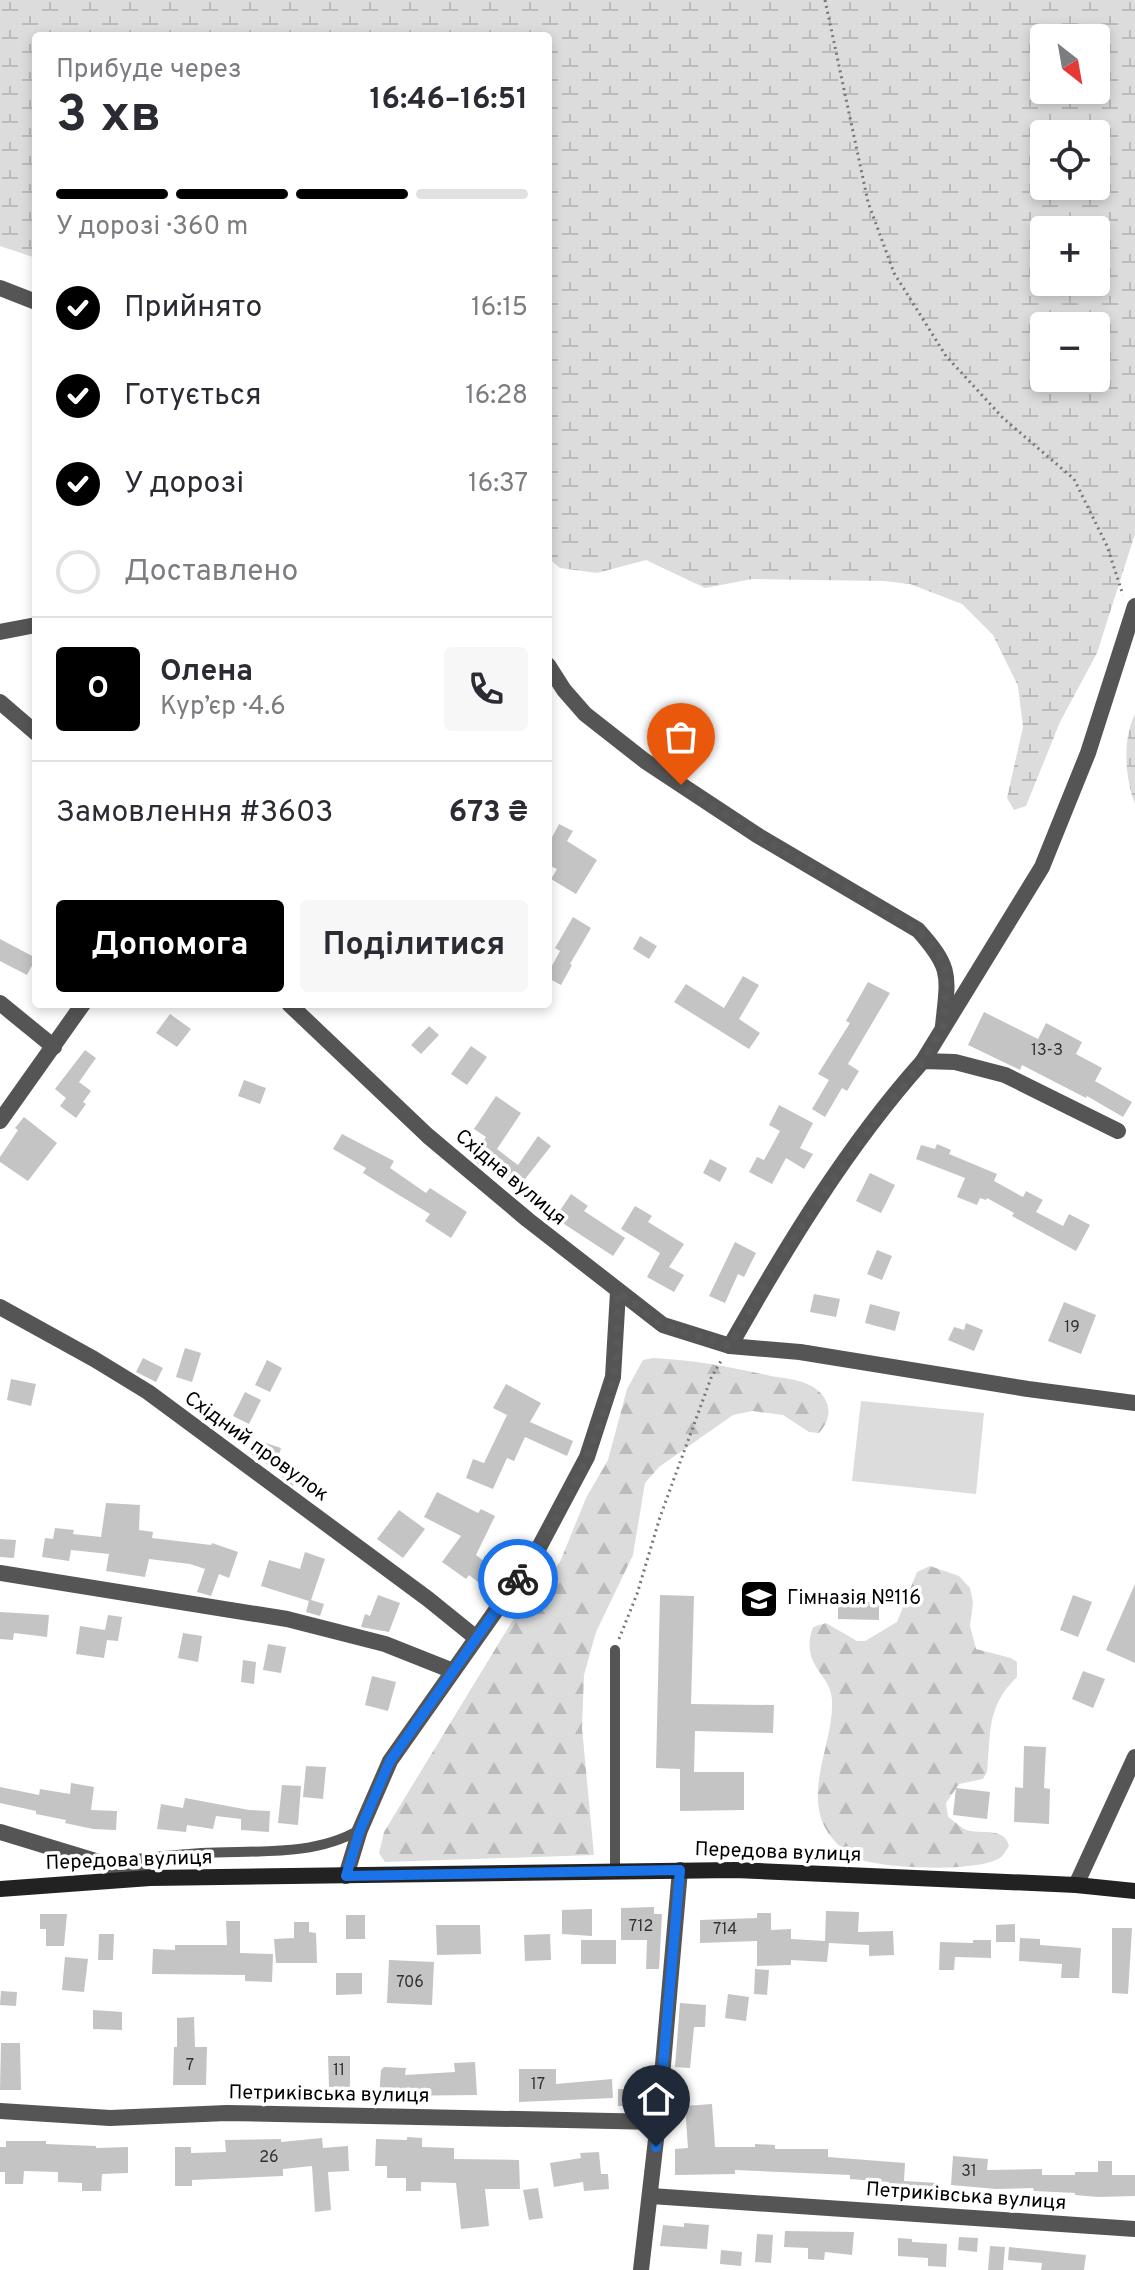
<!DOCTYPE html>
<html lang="uk">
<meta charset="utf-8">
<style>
body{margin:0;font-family:Overpass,sans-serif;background:#f7f7f7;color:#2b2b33;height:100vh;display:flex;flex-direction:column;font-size:30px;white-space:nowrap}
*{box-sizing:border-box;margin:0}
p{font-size:26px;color:#7c7c81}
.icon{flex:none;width:44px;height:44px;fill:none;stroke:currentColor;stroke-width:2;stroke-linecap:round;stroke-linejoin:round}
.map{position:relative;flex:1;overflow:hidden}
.panel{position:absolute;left:32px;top:32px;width:520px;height:976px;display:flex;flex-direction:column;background:#fff;border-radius:8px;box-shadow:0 4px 12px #0003}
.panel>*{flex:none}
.needle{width:52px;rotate:149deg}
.fabs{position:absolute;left:1030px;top:24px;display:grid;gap:16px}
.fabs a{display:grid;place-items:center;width:80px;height:80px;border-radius:8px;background:#fff;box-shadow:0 4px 12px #0003;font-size:40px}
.pin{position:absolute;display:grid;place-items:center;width:68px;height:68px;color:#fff;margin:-82px -34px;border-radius:50% 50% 50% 0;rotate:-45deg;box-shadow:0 0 8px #0007}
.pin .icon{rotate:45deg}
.courier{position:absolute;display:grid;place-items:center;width:80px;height:80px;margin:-40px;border:6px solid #1a73e8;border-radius:50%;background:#fff;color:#222;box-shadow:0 2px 10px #0007}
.overview em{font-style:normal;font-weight:700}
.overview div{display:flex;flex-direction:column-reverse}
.overview{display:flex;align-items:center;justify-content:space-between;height:136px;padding:0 24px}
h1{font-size:52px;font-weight:700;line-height:60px}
.bar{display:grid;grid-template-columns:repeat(4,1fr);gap:12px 8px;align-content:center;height:96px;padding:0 24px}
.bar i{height:10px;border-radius:6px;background:#e1e1e2}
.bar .active{background:#000}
.bar p{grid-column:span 4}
.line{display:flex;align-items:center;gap:20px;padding:0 24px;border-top:2px solid #e1e1e2}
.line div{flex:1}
.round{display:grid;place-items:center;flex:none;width:84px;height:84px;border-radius:8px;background:#f7f7f7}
ol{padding:0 24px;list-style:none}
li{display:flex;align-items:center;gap:24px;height:88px}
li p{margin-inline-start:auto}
li .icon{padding:8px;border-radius:50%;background:#000;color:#fff;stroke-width:4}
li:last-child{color:#7c7c81}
li i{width:44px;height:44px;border:4px solid #e1e1e2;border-radius:50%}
.action{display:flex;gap:16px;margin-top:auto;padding:16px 24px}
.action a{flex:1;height:92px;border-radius:8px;background:#000;color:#fff;font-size:32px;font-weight:700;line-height:92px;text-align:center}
.action a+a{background:#f7f7f7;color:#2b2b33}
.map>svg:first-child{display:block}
.green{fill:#dcdcdc}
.forest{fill:url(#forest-firs)}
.wetland{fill:url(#wetland-marsh);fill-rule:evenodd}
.building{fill:#c4c4c4}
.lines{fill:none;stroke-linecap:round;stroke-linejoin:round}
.path{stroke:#777;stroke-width:3;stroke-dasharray:2 4;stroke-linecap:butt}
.lane{stroke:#555;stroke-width:10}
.street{stroke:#555;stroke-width:16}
.secondary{stroke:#222;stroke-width:16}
.done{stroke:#595959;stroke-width:8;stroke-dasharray:0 14.4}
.route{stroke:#1a73e8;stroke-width:10}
.labels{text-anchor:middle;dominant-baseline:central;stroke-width:7;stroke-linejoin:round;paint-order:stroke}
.number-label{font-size:16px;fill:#313131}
.street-label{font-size:20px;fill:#000;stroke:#fff}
.poi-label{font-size:20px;fill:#000;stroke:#fff;text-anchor:start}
</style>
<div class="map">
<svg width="1135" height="2270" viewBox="0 0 1135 2270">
<defs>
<pattern id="forest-firs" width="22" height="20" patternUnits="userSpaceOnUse" patternTransform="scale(2)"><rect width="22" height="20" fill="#dcdcdc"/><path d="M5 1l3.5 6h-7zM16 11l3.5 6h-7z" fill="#bbb"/></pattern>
<pattern id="wetland-marsh" width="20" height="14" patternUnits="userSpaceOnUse" patternTransform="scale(2)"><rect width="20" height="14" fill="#dcdcdc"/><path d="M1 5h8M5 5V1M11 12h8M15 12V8" fill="none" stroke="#bbb"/></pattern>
</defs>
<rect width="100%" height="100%" fill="#fff"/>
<path class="green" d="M861,1401l123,12 -8,81 -124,-13z"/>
<g class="forest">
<path d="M653,1358c41,2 78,9 118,18 11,2 26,3 36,8 22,9 29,31 12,49l-10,-1 -26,-17 -31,-4 -19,4 -74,52 -14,16 -12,72 -37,77 -12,43 -2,53 12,127 -209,7 -6,-9 5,-21 127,-209 49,-61 26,-64 22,-38 19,-71 16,-29z"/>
<path d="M930,1566l29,10 11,12 3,14 -3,24 6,23 35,9 6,4v15c-31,30 -26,55 -30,95l-4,7 -24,5 -13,19 2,14c5,3 11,9 16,12 15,7 40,-4 45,17 -3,4 -6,11 -11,13 -24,13 -114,10 -139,0 -16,-7 -31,-22 -37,-38 -14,-39 12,-82 10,-121 -1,-27 -33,-34 -19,-73l13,-4 31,18h8l32,-19 20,-50z"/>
</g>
<g class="wetland">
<path d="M0,0h1135v534l-38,119 -37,69 -34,84 -12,4 -7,-12 16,-71 -5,-41 -25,-51 -31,-31 -52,-20 -26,-3 -132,-2 -47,9 -59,-28 -49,13 -37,-5 -12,-10v-522h-512v222l-36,-12zM1044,38h52v52h-52zM1044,134h52v52h-52zM1044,230h52v52h-52zM1044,326h52v52h-52z"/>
<path d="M1135,714v90c-10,-26 -13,-64 0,-90z"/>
</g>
<g class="building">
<path d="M559,824l14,7 -6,10 30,19 -21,34 -25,-15 6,-10 -9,-4v-20z"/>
<path d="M573,917l18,11 -21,36 2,1 -11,20 -13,-7v-5l12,-22 -5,-3z"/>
<path d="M640,936l17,10 -8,13 -16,-10z"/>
<path d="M0,939l36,19 -9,17 -27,-14z"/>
<path d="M743,976l16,9 -20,34 21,14 -11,16 -75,-47 12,-18 38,24z"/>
<path d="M868,982l22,11 -42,71 11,7 -12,20 -5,-3 -17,29 -13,-8 17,-29 -11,-6 32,-51 -4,-2z"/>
<path d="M984,1012l54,27 8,-16 36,19 -6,12 26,14 -7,13 37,21 -9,15 -36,-21 -1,2 -64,-33 -2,5 -52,-25z"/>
<path d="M170,1014l21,15 -14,18 -21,-14z"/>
<path d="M429,1026l10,9 -18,19 -10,-9z"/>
<path d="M471,1046l16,11 -20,28 -16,-11z"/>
<path d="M85,1050l11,8 -17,24 12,9 -8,11 3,2 -10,14 -16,-12 6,-8 -11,-9z"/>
<path d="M244,1080l22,8 -6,16 -22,-8z"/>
<path d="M496,1096l25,17 -24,36 21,16 20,-29 13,10 -33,42 -32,-24 -3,4 -11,-9 14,-22 -12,-8z"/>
<path d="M779,1105l34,18 -13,25 13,6 -9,15 -18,-11 -14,26 -23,-12 8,-15 7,3 16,-29 -11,-6z"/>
<path d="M24,1117l33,26 -29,38 -28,-19v-5l18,-27 -3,-2z"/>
<path d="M342,1134l52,27 -4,7 36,25 4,-5 37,24 -16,26 -26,-17 5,-7 -67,-41 3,-5 -33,-19z"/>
<path d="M937,1144l14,6 -2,4 48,20 -3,7 29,16 3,-6 17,9 -7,12 27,14 6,-12 21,11 -14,26 -64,-35 2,-3 -27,-15 -1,2 -6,-2 -3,7 -20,-8 8,-19 -49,-19 5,-14 14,4z"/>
<path d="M710,1159l17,9 -7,14 -17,-9z"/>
<path d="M870,1173l25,12 -14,28 -25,-12z"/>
<path d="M571,1194l17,12 -4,5 41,27 -12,18 -58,-38z"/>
<path d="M635,1206l17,10 -4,6 36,22 -15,23 15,8 -10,17 -27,-15 13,-24 -39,-24z"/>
<path d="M735,1242l21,11 -12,24 -6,-3 -13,29 -16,-7z"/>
<path d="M877,1250l15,6 -10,24 -15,-6z"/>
<path d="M814,1294l26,5 -4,18 -26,-5z"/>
<path d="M1064,1302l32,13 -15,39 -33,-13z"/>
<path d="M870,1304l30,8 -5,19 -30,-8z"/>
<path d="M966,1323l17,7 -9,21 -26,-11 6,-13 10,3z"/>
<path d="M185,1348l16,5 -9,29 -16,-5z"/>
<path d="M143,1358l20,10 -7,14 -20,-10z"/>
<path d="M267,1360l15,8 -12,24 -15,-7z"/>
<path d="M11,1379l25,5 -5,22 -24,-6z"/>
<path d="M506,1384l35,19 -11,19 43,19 -6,15 -42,-19 -11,24 -7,-3 -14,31 -27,-11 7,-19 11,4 23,-48 -14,-7z"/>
<path d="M245,1392l16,8 -12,24 -16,-8z"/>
<path d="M257,1440l24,8 -6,21 -23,-14z"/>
<path d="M289,1464l12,6 -8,16 -11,-9z"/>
<path d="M437,1492l41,21 3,-4 14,7 -19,39 18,14 -12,16 -13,-10 -3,4 -24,-17 19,-26 -37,-19z"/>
<path d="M106,1503l34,2 -1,25 14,2 -1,6 59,7 1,-2 26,9 -9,26 -10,-4 -8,22 -14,-4 8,-23 -15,-5 -41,-5 -4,18 -39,-6 3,-17 -38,-4 -2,11 -27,-4 3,-19 8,1 2,-11 19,2 -1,4 28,3z"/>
<path d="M399,1510l26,19 -22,29 -26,-19z"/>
<path d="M0,1539l16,1 -2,18 -14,-1z"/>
<path d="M305,1552l20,7 -14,41 13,4 -4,12 -14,-4 3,-11 -48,-15 8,-26 31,9z"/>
<path d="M1135,1584v79l-29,-13z"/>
<path d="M378,1595l22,8 -11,29 -28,-5 4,-13 5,2z"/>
<path d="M660,1595l34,1 -3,108 83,1 -1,28 -78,-2 -1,41h50v38l-64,1v-42l-24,-1z"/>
<path d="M1073,1595l19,7 -14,35 -18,-7z"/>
<path d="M838,1602h41v18l-41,-1z"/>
<path d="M0,1612l49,3 -2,22 -33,-4 -1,7 -13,-1z"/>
<path d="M108,1615l14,2 -4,24 -11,-1 -3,18 -28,-4 4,-28 25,4z"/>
<path d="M183,1633l19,3 -4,26 -20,-4z"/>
<path d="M268,1644l18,3 -5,26 -18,-3z"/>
<path d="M243,1660l13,2 -2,22 -13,-2z"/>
<path d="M1083,1671l22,8 -12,29 -21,-9z"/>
<path d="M372,1676l24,6 -8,29 -23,-6z"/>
<path d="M1024,1746l22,1 -2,41 6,1 -1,35 -35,-2 1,-35 8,1z"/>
<path d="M306,1766l20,1 -3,32 -20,-2z"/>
<path d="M71,1783l23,4 -3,23 26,1 -1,19 -23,-1 -28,-6 1,-3 -30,-6v-3l-36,-8v-16l39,8 1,-6 30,5z"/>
<path d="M282,1785l19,1 -3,39 -20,-2z"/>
<path d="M956,1788l34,4 -3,27 -34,-4z"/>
<path d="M185,1798l64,12 21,1 -1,21 -28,-2v-11l-25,-3 -3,13 -26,-4 -1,7 -29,-3 4,-25 22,4z"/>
<path d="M654,1907v7h8l-3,55h-13l1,-29h-26v-32z"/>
<path d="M592,1909v27l-30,-2v-24z"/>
<path d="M826,1911l33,1 -1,20 35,-1 1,24 -25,1v-11l-40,-2 -2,19 -36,-2v5l-34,1v-25l-57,2v-23l57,-2v-5h14v17l20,-1v10l34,2z"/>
<path d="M40,1914h27l-3,32h-18v-17h-6z"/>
<rect x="346" y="1915" width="19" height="24"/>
<path d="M226,1921h14v32l33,1 -1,28 -27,-1v-6l-93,-1 1,-25 22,1v-5h52z"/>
<path d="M294,1922h15v10l7,1 1,30h-41l-2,-24 20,-1z"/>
<path d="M1015,1924v18h-19v-17z"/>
<path d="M436,1925h44l1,29 -44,1z"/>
<path d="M1112,1928h20l-4,66 -16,-1z"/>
<path d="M99,1934h15l-1,26h-15z"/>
<path d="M550,1934l1,26 -26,1 -1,-26z"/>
<path d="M1020,1938l20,1v6l41,3 -2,30h-18l1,-14 -43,-3z"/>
<rect x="581" y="1940" width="35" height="24"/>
<path d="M973,1940h18v18l-36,-1 -1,13h-15l1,-28 33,1z"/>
<path d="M65,1957l23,2 -4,33 -22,-2z"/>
<path d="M389,1960l45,2 -2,43 -45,-2z"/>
<path d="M755,1969l14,1 -2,25 -13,-1z"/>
<path d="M336,1973h26v21l-26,1z"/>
<path d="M1,1991l16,1 -1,14 -16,-1z"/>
<path d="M728,1994l21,3 -3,24 -21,-3z"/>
<path d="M680,2003l26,2 -1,22h-11l-4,41 -15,-1z"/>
<path d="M93,2010l29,2v18l-29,-1z"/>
<path d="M194,2017l1,30h12l-1,38h-33l1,-38h3v-29z"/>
<path d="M1,2043h19l1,47h-21z"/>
<path d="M328,2056h22v31h-21z"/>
<path d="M475,2062l2,33 -98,1 2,-26 3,-3 22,1 -1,7 50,-3 -1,-9z"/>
<path d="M519,2069h37v15l56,-5 1,19 -94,4z"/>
<rect x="618" y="2089" width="25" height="17"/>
<path d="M712,2104l3,43h40v-3l20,1v4h53v8l77,6 -1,18 34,2v14l-50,-2 1,-13 -39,-3v-4l-115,-5v4l-60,1v-26l13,-1 -3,-42z"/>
<path d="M407,2137l15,1v9l32,1v11l65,1 1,29h-35l4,37 -28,3 -5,-46 -35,-1v9h-15v-13h-19v-12h-12l1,-27 31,1z"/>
<path d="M322,2138l1,10 25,-2 1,25 -21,1 3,38 -16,2 -3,-46 -29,3v7l-91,4v6h-17v-39h16v6l35,-1 -1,-12 56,-1v3z"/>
<path d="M6,2141h40v3l50,2v2l32,-1v26l-26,1 -1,17h-19v-8l-24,-1v-10l-34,-1 -1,13h-18v-12h-5v-25h6z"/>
<path d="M599,2152l2,22h7l1,15 -25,2 -1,-9 -29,5 -4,-24 31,-5 -1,-5z"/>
<path d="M953,2156l35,3 -1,11 55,-1v6h33v-3h23v-11h14v14h23v21l-37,1 -23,-2v-2l-41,-2 -1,-3 -37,1 -45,-4z"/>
<path d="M538,2188l5,30 -14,2 -6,-30z"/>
<path d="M684,2223l25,2 -2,24 -47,-3 3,-21 21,2z"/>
<path d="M785,2231l69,1 -2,23 -27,-3 -1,8 -16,-1v-11l-24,-1z"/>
<path d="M757,2234l16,1 -2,28 -16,-1z"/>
<path d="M959,2237l19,1 -1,14 -19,-2z"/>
<path d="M898,2238l14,1v3l35,2 -1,23 -18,-1v-8l-30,-2z"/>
<path d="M990,2246l15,1 -2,23h-15z"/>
<path d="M1009,2247l77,8 -2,15h-43l1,-7 -34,-3z"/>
<path d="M721,2250l21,2 -1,14 -21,-2z"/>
</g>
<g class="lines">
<g class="path">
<path d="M825,0l43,202 26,71 52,83 57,62 71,61 33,67 16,49"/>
<path d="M619,1639l18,-45 23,-77 51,-139 10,-17"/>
</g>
<g class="lane">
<path d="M107,1862c31,-3 62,-7 94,-9 51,-3 113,4 158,-23"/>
<path d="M615,1871v-221"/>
</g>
<g class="street">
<path d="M0,288l36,14"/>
<path d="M0,632l36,-7"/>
<path d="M548,665l16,25 21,24 60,47 112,74 161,95c35,39 30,46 25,96"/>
<path d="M0,702l36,31"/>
<path d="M0,1003l54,44"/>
<path d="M289,1004l139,132 100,84 135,105 67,21 70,6 228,37 107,14"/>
<path d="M923,1061l119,-194 46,-114 47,-147"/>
<path d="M0,1121l83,-117"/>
<path d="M0,1307l94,52 54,33 280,207 47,38"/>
<path d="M730,1346c56,-99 117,-200 193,-285l32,1 50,13 113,56"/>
<path d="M0,1573l287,46 98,25 68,27"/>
<path d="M0,1832l148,45"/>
<path d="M346,1876l14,-46 30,-69 145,-206 52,-98 26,-80 5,-85"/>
<path d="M1076,1885l59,-128"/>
<path d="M0,2111l110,7 117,-5 431,9"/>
<path d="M651,2196l484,33"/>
<path d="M641,2270l17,-148 22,-252"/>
</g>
<path class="secondary" d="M0,1889l150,-11 585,-8 341,15 59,6"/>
</g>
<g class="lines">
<path class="done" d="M518,1579c41,-60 79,-130 95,-201 6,-27 4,-59 5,-86l45,33 67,21 42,-75 90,-133 61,-77 20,-35 5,-50 -9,-23 -21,-23 -161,-95 -76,-50"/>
<path class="route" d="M518,1579l-128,182 -30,69 -14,46 334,-6 -24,277"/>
</g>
<defs>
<g id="school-square" transform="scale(2)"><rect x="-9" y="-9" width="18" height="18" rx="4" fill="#000" stroke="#fff"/><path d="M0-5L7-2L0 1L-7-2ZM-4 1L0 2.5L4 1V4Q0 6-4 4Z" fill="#fff"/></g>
</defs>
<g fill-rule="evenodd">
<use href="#school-square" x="759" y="1599"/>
</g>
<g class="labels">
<g class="number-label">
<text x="1047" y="1051">13-З</text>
<text x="1072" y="1328">19</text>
<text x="641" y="1927">712</text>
<text x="725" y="1930">714</text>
<text x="410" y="1983">706</text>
<text x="190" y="2066">7</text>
<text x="339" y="2071">11</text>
<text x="538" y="2085">17</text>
<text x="269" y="2158">26</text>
<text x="969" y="2172">31</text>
</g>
<g class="street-label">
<text transform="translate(510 1178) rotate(40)">Східна вулиця</text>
<text transform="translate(256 1447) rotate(36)">Східний провулок</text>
<text transform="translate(778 1853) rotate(2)">Передова вулиця</text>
<text transform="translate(129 1861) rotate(-2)">Передова вулиця</text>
<text transform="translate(329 2095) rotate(1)">Петриківська вулиця</text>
<text transform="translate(966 2197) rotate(4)">Петриківська вулиця</text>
</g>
<g class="poi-label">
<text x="787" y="1599">Гімназія №116</text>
</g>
</g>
</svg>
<div class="fabs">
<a><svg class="needle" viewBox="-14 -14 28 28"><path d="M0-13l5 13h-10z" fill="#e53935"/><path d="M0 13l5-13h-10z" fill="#7c7c81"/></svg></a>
<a><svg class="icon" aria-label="locate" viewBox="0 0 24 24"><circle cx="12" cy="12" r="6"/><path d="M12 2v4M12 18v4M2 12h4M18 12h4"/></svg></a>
<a>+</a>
<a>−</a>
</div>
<div class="pin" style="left:681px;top:785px;background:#ea580c"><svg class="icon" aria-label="bag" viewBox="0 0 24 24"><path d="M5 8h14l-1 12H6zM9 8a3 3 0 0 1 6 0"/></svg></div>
<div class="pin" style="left:656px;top:2147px;background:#1f2937"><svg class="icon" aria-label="home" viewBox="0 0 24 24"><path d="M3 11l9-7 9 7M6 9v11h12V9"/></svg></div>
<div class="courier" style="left:518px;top:1579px"><svg class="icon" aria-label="bike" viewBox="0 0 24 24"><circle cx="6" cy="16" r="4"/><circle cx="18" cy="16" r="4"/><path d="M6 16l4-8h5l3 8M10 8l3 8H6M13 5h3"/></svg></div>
<section class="panel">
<div class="overview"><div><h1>3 хв</h1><p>Прибуде через</p></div><em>16:46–16:51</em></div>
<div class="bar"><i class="active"></i><i class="active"></i><i class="active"></i><i></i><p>У дорозі · 360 m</p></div>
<ol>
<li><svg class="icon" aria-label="check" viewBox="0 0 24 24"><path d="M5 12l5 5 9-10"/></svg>Прийнято<p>16:15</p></li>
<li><svg class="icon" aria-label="check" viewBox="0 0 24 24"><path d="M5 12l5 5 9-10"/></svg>Готується<p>16:28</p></li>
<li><svg class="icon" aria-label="check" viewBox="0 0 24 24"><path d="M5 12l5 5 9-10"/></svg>У дорозі<p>16:37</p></li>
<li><i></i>Доставлено</li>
</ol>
<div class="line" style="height:144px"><b class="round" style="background:#000;color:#fff">О</b><div><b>Олена</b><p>Кур’єр · 4.6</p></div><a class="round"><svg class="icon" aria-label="phone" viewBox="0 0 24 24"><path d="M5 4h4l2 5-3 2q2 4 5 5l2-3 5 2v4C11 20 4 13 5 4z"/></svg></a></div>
<div class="line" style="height:104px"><div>Замовлення #3603</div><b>673 ₴</b></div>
<div class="action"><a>Допомога</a><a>Поділитися</a></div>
</section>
</div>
